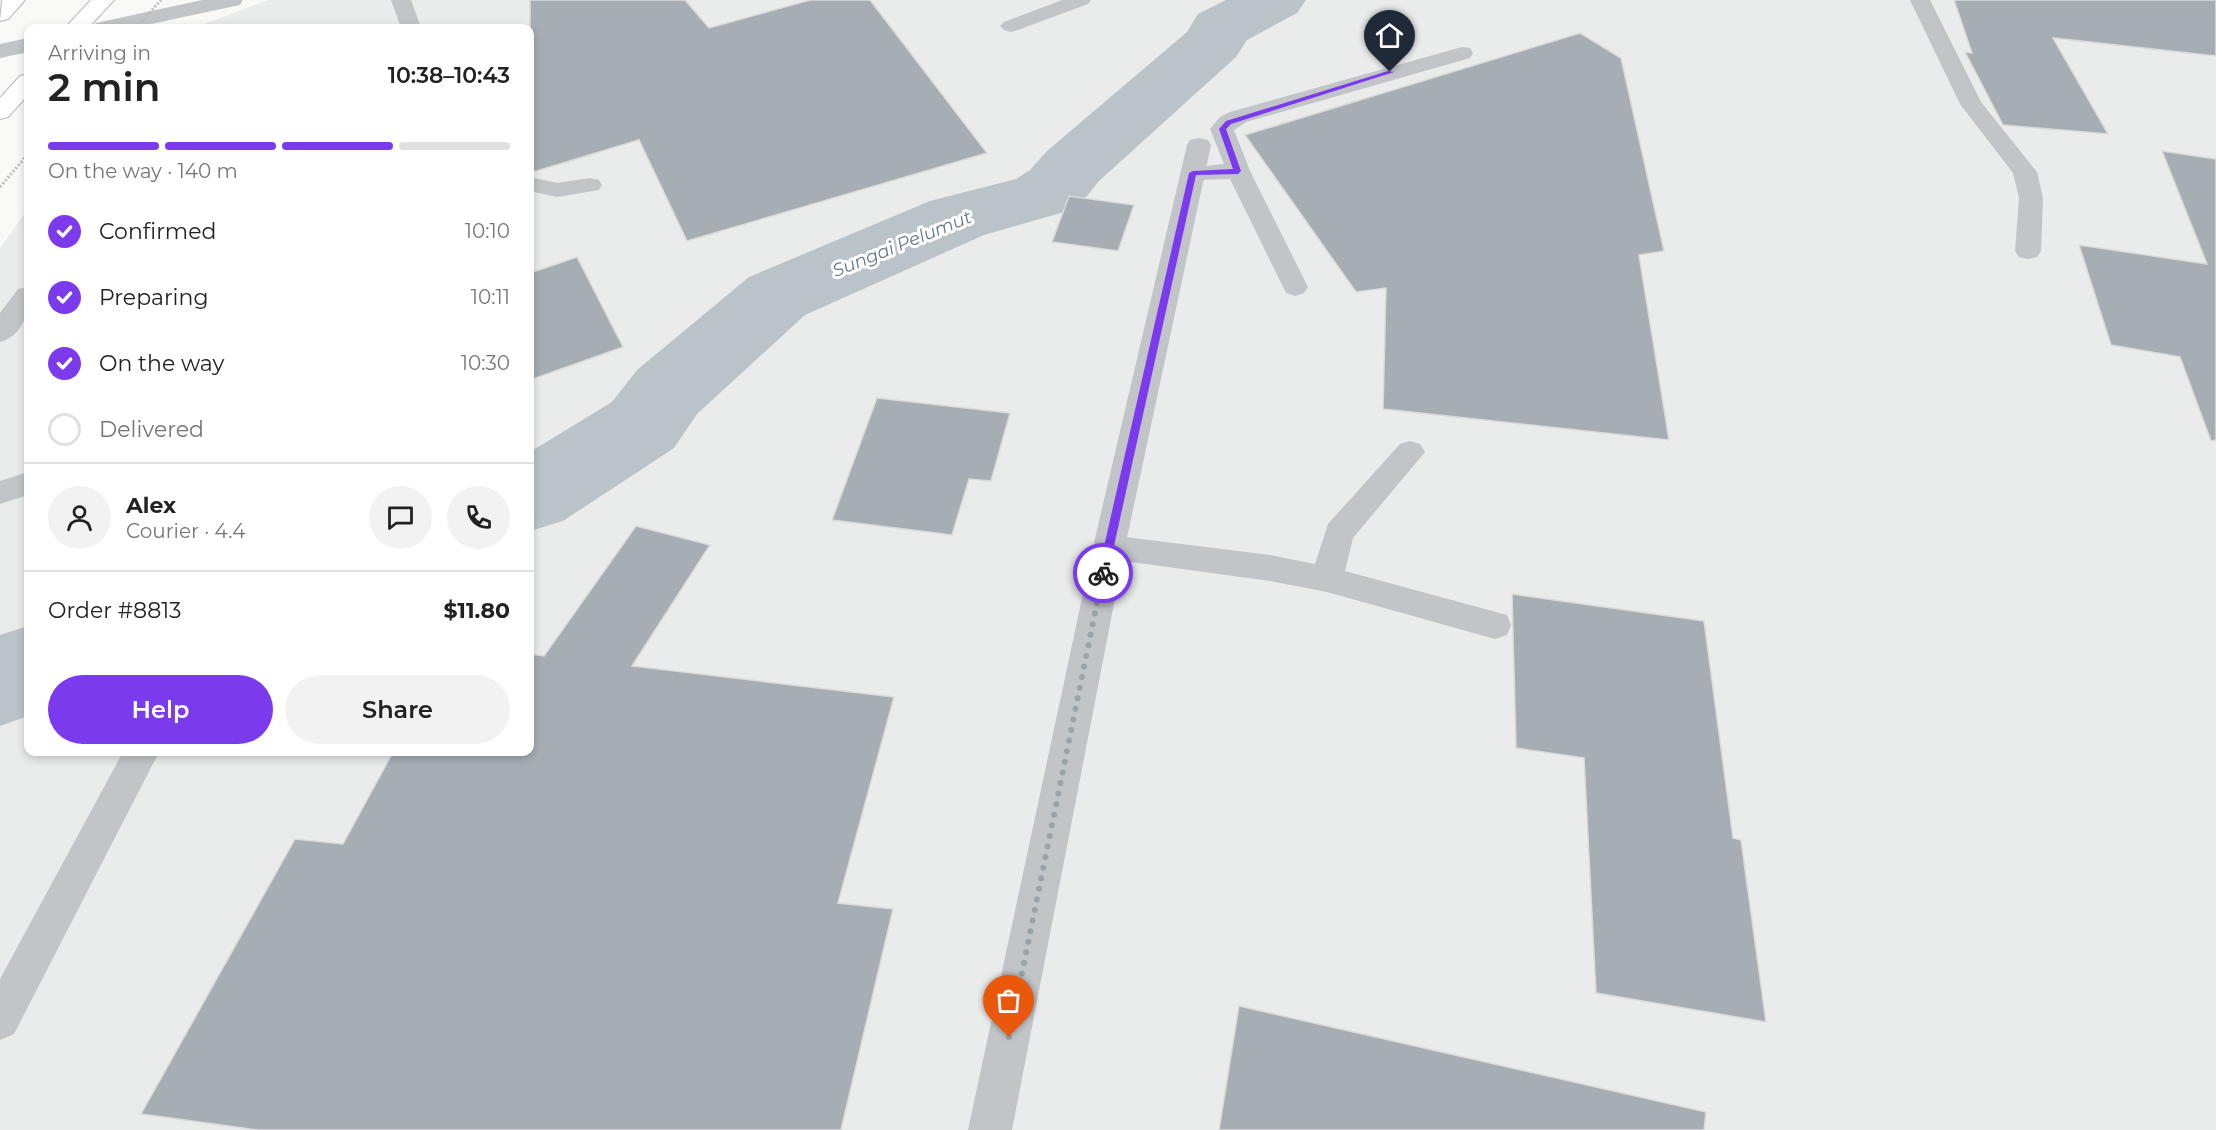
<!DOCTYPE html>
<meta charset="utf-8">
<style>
body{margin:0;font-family:Montserrat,sans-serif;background:#f2f2f2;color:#222;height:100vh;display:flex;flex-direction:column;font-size:22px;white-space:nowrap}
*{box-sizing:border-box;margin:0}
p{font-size:20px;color:#767676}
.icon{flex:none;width:33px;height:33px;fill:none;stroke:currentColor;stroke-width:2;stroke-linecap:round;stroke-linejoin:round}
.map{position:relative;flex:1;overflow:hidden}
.sheet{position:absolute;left:24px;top:24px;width:510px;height:732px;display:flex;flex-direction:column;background:#fff;border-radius:12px;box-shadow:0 3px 9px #0003}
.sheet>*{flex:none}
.pin{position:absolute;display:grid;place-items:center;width:51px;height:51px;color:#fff;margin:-62px -26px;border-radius:50% 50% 50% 0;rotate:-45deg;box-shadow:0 0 6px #0007}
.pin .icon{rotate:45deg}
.courier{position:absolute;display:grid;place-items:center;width:60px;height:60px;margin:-30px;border:4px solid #7c3aed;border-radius:50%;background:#fff;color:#222;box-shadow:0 2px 8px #0007}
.head em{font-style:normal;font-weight:600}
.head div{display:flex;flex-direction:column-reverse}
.head{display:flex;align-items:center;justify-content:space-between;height:102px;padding:0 24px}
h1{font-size:39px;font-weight:600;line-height:45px}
.bar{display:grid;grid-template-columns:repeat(4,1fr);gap:9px 6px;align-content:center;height:72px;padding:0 24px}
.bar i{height:8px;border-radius:4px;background:#e0e0e0}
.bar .active{background:#7c3aed}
.bar p{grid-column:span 4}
.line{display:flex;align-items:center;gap:15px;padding:0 24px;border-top:2px solid #e0e0e0}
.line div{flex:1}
.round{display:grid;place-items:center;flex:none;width:63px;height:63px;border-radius:32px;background:#f2f2f2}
ol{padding:0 24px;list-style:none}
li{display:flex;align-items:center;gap:18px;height:66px}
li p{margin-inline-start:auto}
li .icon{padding:6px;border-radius:50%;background:#7c3aed;color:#fff;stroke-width:4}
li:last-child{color:#767676}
li i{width:33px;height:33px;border:3px solid #e0e0e0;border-radius:50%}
.cta{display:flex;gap:12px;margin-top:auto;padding:12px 24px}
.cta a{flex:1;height:69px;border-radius:36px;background:#7c3aed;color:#fff;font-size:24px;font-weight:600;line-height:69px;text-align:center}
.cta a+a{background:#f2f2f2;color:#222}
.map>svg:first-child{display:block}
.built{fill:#eaebeb}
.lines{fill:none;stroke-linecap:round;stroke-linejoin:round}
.river{fill:#bac3c8;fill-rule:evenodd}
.building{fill:#a6aeb4;stroke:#dbdbda;stroke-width:1.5}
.motorway-casing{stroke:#b4b8bb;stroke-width:2}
.path{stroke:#bbbec0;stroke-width:3;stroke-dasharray:2 2;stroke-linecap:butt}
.service{fill:#c1c5c8;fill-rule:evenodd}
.minor{fill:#c1c5c8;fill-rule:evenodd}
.motorway{fill:#fff;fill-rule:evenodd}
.path-bridge{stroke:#bbbec0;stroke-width:3;stroke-dasharray:2 2;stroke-linecap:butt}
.route{fill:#7c3aed}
.done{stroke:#99a3aa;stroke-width:6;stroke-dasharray:0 10.8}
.labels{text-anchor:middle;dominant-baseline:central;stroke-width:6;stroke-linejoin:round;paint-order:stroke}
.water-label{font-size:18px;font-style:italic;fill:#677881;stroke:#fff}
</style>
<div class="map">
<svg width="2216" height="1130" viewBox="0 0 2216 1130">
<rect width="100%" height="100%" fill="#f9f9f7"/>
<path class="built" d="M269,0h1947v1130h-2216v-882l28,-39v543h502v-724h-337z"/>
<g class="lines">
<g class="river">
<path d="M1226,0h80l-9,13 -50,27 -11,17 -137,124 -17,21 -14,9 -84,24 -179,80 -108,99 -23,34 -111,73 -33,10v-79l82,-50 25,-32 112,-93 181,-76 86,-22 14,-9 17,-19 140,-119 11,-18z"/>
<path d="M28,626v90l-28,10v-91z"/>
</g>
</g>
<g class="building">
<path d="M530,0h155l24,28 101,-28h60l117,153 -300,88 -48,-101 -109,33z"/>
<path d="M1954,0h262v56l-163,-18 55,96 -105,-9 -38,-73 7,1z"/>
<path d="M1580,33l41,25 43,193 -25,4 30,185 -286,-31 3,-121 -30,4 -111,-157z"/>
<path d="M2162,151l54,8v281l-5,1 -31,-84 -69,-12 -32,-100 128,19z"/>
<path d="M1069,196l65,9 -16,46 -66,-9z"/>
<path d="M577,257l46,90 -93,33v-107z"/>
<path d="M877,398l133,15 -19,68 -22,-2 -17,56 -120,-15z"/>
<path d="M636,526l74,19 -78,121 262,31 -56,206 55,6 -52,221h-584l-116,-16 154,-275 48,5 50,-92h137v-98l14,2z"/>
<path d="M1512,594l192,27 29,217 8,2 25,182 -170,-29 -12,-235 -68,-10z"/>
<path d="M1239,1006l467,106 -2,18h-485z"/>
</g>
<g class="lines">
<g class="motorway-casing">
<g id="motorway">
<path d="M2,0h23l-17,19 -8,2z"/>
<path d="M91,0h23l-26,28h-23z"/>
<path d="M28,74v21l-20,22 -8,2v-21l20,-22z"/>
</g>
</g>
<path class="path" d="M0,187l28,-33"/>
<g class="service">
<path d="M391,0h20l10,28h-20z"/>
<path d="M1062,0h29l-3,4 -70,26 -7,2 -7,-2 -4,-4 4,-4z"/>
<path d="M1910,0h20l51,102 56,70 6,26 -2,53 -4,6 -9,2 -9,-2 -4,-6 4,-53 -6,-25 -53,-69z"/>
<path d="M1462,47l8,1 3,5 -3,5 -224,64 -12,8 16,41 58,116 -4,6 -9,3 -9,-3 -56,-114 -37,1 -8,-2 -4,-5 4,-5 39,-4 -14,-35 10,-12 10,-5z"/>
<path d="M530,177l27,6 33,-5 9,2 3,5 -3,5 -42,7 -27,-6z"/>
<path d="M1410,441l10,3 5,8 -72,86 -8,33 162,44 4,10 -4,10 -12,4 -168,-47 -57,-11 -161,-22 -11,-3 -5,-9 5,-9 11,-3 161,20 45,9 13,-40 72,-80z"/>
<path d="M28,472v23l-28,9v-23z"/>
<path d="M123,752h36l-145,282 -14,6v-61z"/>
</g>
<g class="minor">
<path d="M202,0h41l-3,5 -108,23h-39l3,-5z"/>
<path d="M28,38v14l-28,6v-14z"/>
<path d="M1199,138l9,2 3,5 -86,402 -113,583h-44l125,-583 94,-402 3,-5z"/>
<path d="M28,287c2,22 -3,48 -28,55v-29l18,-24z"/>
</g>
<use href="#motorway" class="motorway"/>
<path class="path-bridge" d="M136,28l25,-28"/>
</g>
<path class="route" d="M1388,71l6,1 -163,52 -5,5 15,42 -3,3 -42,1 -88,398 -1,3h-7l-2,-3 91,-400 4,-2 40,-2 -14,-40 7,-8z"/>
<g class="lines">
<path class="done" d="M1009,1037l94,-464"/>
</g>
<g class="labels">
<g class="water-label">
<text transform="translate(902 244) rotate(-22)">Sungai Pelumut</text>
</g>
</g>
</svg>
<div class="pin" style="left:1009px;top:1037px;background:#ea580c"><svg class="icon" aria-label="bag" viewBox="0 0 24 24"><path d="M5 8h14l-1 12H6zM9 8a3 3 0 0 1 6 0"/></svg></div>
<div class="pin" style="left:1390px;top:72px;background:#1f2937"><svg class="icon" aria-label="home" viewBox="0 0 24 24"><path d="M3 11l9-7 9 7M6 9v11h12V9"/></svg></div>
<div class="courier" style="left:1103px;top:573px"><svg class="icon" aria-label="bike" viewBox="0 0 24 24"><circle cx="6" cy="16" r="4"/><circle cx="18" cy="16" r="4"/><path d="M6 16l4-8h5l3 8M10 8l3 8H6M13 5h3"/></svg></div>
<section class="sheet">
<div class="head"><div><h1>2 min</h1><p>Arriving in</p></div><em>10:38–10:43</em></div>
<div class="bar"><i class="active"></i><i class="active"></i><i class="active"></i><i></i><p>On the way · 140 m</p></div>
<ol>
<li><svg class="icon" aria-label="check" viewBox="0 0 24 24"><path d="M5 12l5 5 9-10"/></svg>Confirmed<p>10:10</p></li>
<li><svg class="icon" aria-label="check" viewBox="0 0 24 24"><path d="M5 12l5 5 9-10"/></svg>Preparing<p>10:11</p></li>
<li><svg class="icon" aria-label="check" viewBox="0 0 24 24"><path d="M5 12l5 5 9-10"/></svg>On the way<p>10:30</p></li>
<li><i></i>Delivered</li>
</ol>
<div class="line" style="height:108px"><a class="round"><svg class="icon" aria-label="person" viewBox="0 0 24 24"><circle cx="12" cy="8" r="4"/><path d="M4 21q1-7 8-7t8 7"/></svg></a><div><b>Alex</b><p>Courier · 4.4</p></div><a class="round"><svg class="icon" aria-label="chat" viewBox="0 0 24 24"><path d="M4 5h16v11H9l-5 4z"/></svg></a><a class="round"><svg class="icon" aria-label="phone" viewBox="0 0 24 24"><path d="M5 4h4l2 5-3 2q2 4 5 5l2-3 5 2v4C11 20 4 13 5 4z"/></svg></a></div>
<div class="line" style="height:78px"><div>Order #8813</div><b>$11.80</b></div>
<div class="cta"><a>Help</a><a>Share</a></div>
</section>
</div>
